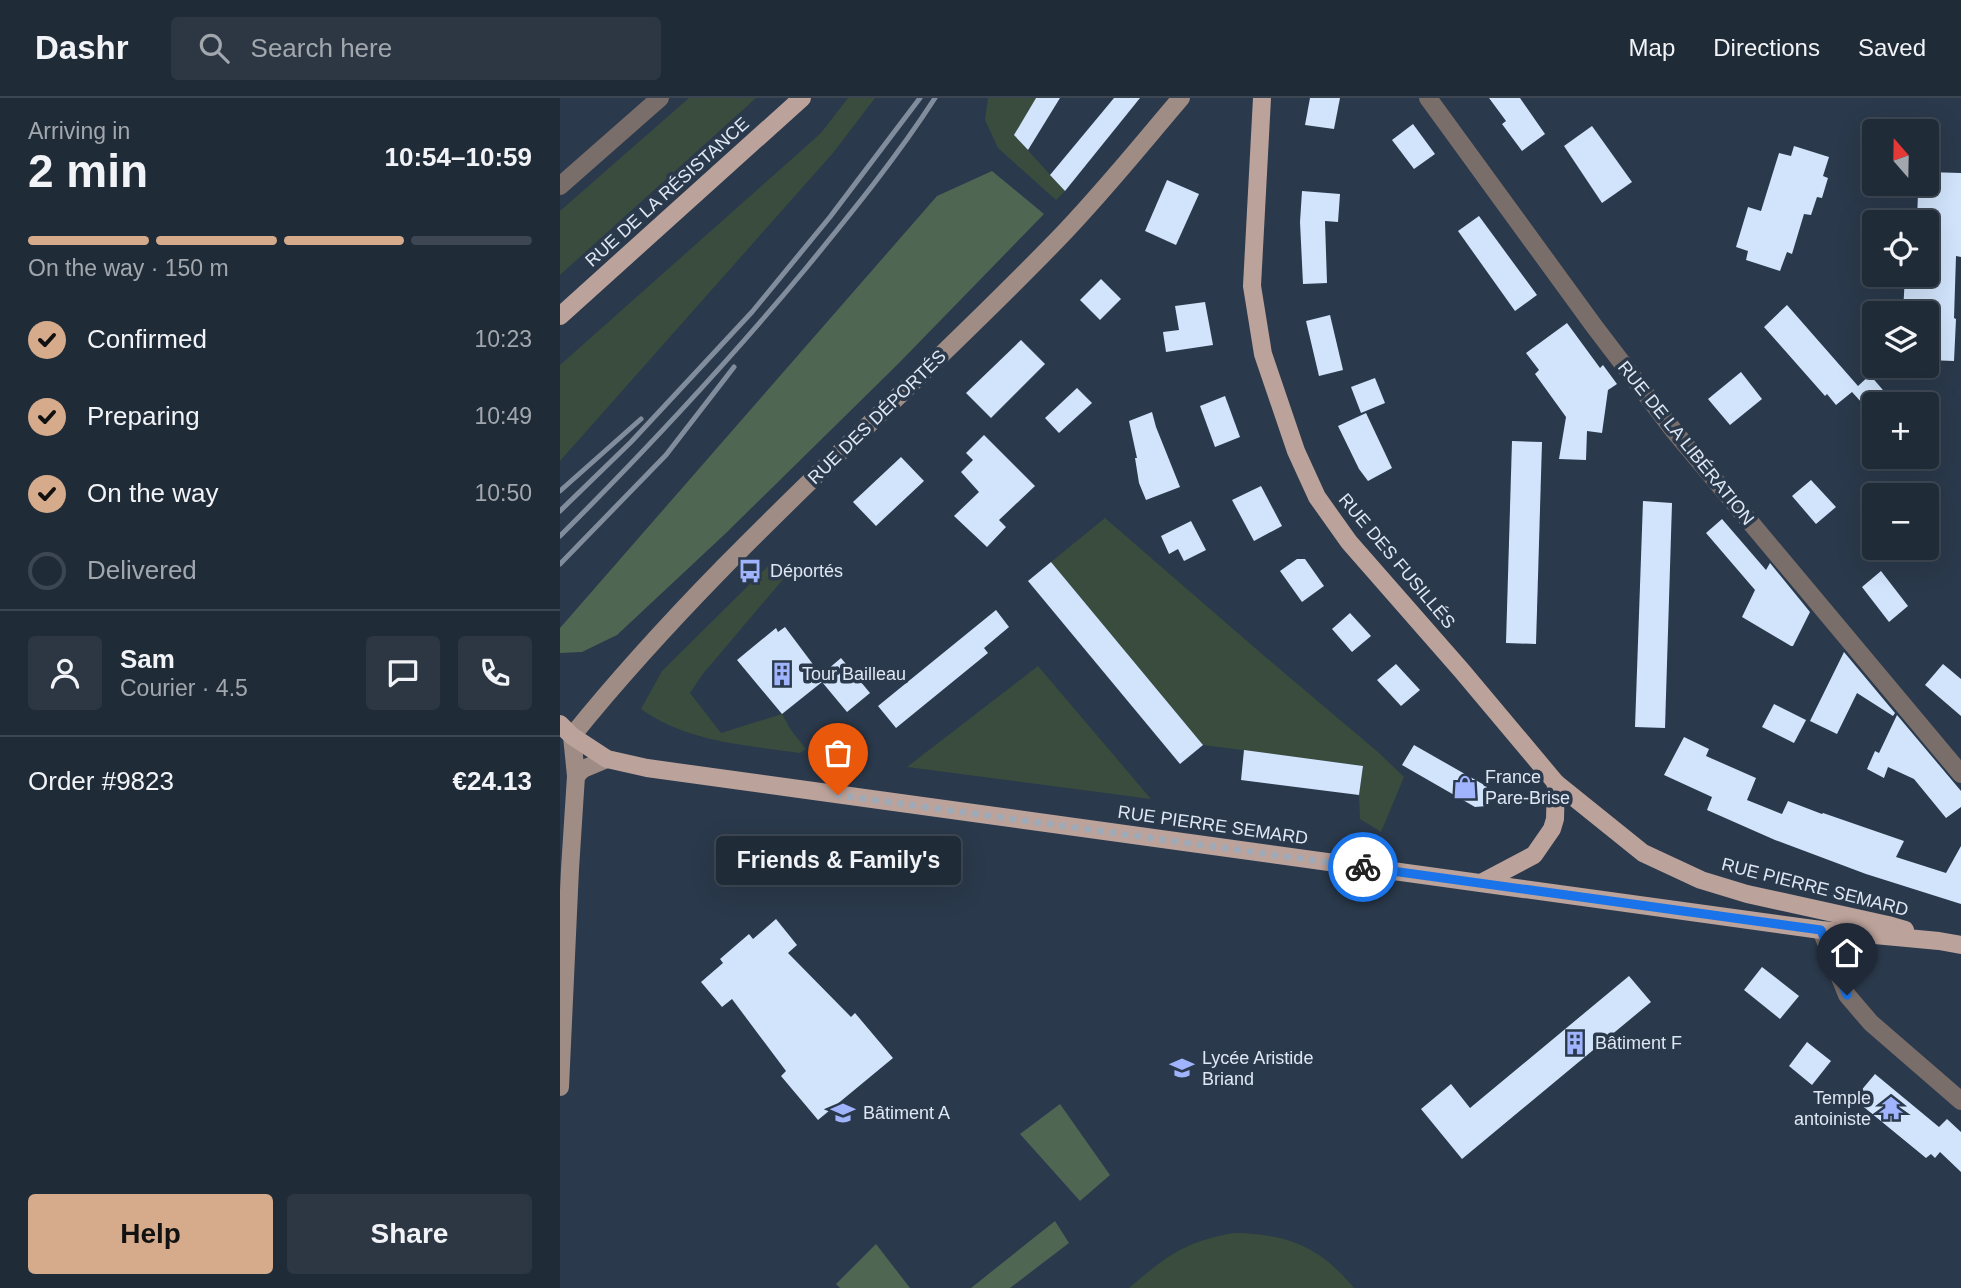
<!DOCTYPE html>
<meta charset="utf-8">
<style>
body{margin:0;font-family:Arial,sans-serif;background:#2d3743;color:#f1f3f6;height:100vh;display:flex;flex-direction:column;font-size:26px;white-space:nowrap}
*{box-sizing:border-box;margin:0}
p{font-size:23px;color:#a2a7ae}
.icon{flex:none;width:38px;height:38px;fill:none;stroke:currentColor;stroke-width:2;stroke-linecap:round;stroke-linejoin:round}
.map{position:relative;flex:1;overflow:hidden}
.drawer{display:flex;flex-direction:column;background:#202b38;width:560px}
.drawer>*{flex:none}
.needle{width:46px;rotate:340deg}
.fabs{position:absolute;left:1302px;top:21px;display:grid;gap:14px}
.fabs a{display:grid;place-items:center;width:77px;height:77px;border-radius:7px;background:#202b38;box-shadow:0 7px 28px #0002,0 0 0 2px #3d4753;font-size:35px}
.pin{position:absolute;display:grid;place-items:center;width:60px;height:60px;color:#fff;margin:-72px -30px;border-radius:50% 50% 50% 0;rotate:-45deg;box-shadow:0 0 7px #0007}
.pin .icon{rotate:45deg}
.courier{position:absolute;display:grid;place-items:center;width:70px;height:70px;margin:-35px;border:5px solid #1a73e8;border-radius:50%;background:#fff;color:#222;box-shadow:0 2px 9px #0007}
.bubble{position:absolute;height:49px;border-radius:7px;background:#202b38;box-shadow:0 7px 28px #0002,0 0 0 2px #3d4753;font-size:23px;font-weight:700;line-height:49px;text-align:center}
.head em{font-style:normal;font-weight:700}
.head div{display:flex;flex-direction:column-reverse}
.head{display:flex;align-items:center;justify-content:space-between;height:119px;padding:0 28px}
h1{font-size:46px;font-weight:700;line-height:52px}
.bar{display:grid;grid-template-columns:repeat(4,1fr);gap:10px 7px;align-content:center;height:84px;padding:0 28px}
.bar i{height:9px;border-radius:5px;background:#3d4753}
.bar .on{background:#d6ab8b}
.bar p{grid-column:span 4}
.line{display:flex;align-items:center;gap:18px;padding:0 28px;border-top:2px solid #3d4753}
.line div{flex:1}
.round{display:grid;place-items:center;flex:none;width:74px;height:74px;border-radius:7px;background:#2d3743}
ol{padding:0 28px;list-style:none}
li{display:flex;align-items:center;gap:21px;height:77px}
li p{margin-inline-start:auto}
li .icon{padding:7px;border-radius:50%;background:#d6ab8b;color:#111;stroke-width:4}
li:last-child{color:#a2a7ae}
li i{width:38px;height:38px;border:4px solid #3d4753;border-radius:50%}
.primary-button{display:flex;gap:14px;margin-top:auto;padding:14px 28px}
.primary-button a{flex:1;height:80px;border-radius:7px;background:#d6ab8b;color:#111;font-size:28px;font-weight:700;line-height:80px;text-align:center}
.primary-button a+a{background:#2d3743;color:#f1f3f6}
header{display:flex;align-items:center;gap:42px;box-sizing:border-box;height:98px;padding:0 35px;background:#202b38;border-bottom:2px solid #3d4753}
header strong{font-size:33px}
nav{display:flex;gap:38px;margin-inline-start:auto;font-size:24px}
.search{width:490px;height:63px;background:#2d3743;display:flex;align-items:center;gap:18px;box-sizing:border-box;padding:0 24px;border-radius:7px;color:#a2a7ae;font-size:26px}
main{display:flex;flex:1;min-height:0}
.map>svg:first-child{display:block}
.green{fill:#3a4c3d}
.forest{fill:#4f6653}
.building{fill:#d1e4fb}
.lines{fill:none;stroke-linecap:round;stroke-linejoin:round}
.street{stroke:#7a6e6a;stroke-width:18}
.secondary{stroke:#9f8c85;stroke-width:18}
.primary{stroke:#bba29a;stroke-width:18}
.rail{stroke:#818d9c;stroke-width:5}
.done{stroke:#9faab8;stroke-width:7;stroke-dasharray:0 12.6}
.route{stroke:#1a73e8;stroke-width:9}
.labels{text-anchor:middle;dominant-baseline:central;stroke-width:7;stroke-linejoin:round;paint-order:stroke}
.street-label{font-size:18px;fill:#dee7f3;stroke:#2a394b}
.poi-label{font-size:18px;fill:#dee7f3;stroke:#2a394b;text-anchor:start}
</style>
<header>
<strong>Dashr</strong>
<div class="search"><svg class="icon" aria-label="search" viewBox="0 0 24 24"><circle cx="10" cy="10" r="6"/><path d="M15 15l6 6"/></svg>Search here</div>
<nav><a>Map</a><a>Directions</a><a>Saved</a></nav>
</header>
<main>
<section class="drawer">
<div class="head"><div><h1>2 min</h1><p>Arriving in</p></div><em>10:54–10:59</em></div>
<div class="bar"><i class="on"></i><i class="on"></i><i class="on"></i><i></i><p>On the way · 150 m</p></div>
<ol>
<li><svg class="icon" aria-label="check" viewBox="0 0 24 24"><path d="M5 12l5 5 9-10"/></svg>Confirmed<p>10:23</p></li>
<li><svg class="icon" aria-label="check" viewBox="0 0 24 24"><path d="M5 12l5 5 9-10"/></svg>Preparing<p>10:49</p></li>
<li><svg class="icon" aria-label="check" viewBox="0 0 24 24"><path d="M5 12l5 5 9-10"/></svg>On the way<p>10:50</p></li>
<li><i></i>Delivered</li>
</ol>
<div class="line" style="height:126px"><a class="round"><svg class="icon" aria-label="person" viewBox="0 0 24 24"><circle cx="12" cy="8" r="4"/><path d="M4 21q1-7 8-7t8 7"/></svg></a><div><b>Sam</b><p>Courier · 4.5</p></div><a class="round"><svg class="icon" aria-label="chat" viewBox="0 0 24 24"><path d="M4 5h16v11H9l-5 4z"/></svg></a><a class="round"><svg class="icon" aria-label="phone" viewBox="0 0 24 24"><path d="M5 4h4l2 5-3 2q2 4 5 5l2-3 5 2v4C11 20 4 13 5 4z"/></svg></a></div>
<div class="line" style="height:91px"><div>Order #9823</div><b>€24.13</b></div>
<div class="primary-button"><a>Help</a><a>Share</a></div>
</section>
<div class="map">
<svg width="1401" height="1190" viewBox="0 0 1401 1190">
<rect width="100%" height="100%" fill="#2a394b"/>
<g class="green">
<path d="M129,0h67l-196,177v-64z"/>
<path d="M288,0h27l-42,55 -273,308v-96l261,-232z"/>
<path d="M428,0h48l-22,37 51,56 -9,9 -58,-52 -13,-28z"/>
<path d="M545,420l157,136 117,99 25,24 -23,55 -21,-13 -1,-24 4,-29 -160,-21 -152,-183z"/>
<path d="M211,465l14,14 -83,98 -12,18 31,40 61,-19 9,16 15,19 -6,4c-55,-8 -113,-11 -159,-44l21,-38z"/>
<path d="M478,568l113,133 -244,-32z"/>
<path d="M674,1135c53,1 85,13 120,55h-225c36,-31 56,-47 105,-55z"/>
</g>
<g class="forest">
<path d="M432,73l52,43 -145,149 -174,171 -108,101 -35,17 -22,1v-25l377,-432z"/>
<path d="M500,1006l50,71 -30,26 -60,-67z"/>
<path d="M495,1123l14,22 -59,45h-39z"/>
<path d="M316,1146l34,44h-70l-4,-4z"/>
</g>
<g class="building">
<path d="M476,0h24l-32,52 -14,-15z"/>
<path d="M554,0h26l-75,93 -15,-16z"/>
<path d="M750,0h30l-6,31 -29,-4z"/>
<path d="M929,0h31l25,36 -23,17 -20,-27 4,-3z"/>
<path d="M853,26l22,30 -21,15 -22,-29z"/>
<path d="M1032,28l40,56 -30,21 -38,-57z"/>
<path d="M1234,48l35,11 -6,19 5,2 -6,20 -5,-1 -6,18 -7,-1 -12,40 -5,-2 -7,19 -34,-11 2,-9 -12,-4 12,-40 13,4 18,-58 12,3z"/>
<path d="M1367,74l34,1v84l-5,-1 -2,62 2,1 -2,42 -27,-1v-47h-24l2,-38h22v-53h-10l1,-30h3l1,-8h5z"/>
<path d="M607,82l32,14 -23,51 -31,-14z"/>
<path d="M742,93l38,3 -2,28 -13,-1 2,62 -24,1 -3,-62z"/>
<path d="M919,118l58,79 -22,16 -57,-80z"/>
<path d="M541,181l20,20 -21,21 -20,-20z"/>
<path d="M645,204l8,43 -47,7 -3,-20 16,-2 -4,-24z"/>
<path d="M1227,207l71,81 12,-11 25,29h-32l-11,-12 -16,13 -9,-11 -2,2 -61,-69z"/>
<path d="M770,217l13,55 -24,6 -13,-55z"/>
<path d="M1007,225l33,45 3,-3 14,19 -9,6 -6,43 -15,-2 -1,29 -27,-1 7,-42 -31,-43 4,-4 -13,-17z"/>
<path d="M461,242l24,24 -54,54 -25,-25z"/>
<path d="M1181,274l21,27 -32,26 -22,-26z"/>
<path d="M815,280l10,25 -24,10 -10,-26z"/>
<path d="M517,290l15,15 -33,30 -14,-15z"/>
<path d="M665,298l15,41 -25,10 -15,-41z"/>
<path d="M592,314l4,15 24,60 -34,13 -7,-17 -4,-25h2l-8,-37z"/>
<path d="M806,315l26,55 -24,13 -9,-12 -21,-43z"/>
<path d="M424,337l51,51 -36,34 7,7 -19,20 -33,-31 25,-24 -18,-20 12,-12 -7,-7z"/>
<path d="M952,343l30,1 -6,202 -30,-1z"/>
<path d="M341,359l23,24 -48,45 -23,-24z"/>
<path d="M1251,382l25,27 -20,17 -24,-28z"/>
<path d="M701,388l21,40 -28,15 -22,-41z"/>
<path d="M1083,403l29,2 -7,225 -30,-1z"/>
<path d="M1162,421l44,51 4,-7 40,49 -17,34h-2l-49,-29 13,-27 -49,-57z"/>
<path d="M631,423l15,29 -22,11 -6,-12 -9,5 -8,-18z"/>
<path d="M737,461h8l19,27 -22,16 -22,-31z"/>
<path d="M491,464l152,183 -23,19 -152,-183z"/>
<path d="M1321,473l27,35 -19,16 -27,-35z"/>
<path d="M436,512l13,17 -25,21 4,5 -92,75 -18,-22z"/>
<path d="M790,515l21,23 -19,16 -20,-23z"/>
<path d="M225,529l36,48 20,-17 29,35 -23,19 -25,-30 -40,32 -45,-54 39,-32 2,4z"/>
<path d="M1284,554l51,61 -2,3 -36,-23 -20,41 -27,-13z"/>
<path d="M836,566l24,26 -19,16 -24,-26z"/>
<path d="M1383,566l18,15v37l-36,-31z"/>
<path d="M1214,606l32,16 -12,23 -32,-16z"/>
<path d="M1337,617l64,76v16l-15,11 -32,-39 -26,-12 -4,11 -17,-9 8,-18 4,2z"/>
<path d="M1124,639l25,12 -3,7 50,22 -9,22 35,14 6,-13 34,13 1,-1 81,28 -8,16 50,16 15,-27v58l-95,-30 -91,-34 -68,-30 5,-13 -48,-22z"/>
<path d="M854,647l72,41 5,10 -4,10 -12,1 -73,-42z"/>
<path d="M684,652l119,16 -4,29 -118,-15z"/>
<path d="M216,821l21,26 -9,8 63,64 4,-4 38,45 -75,62 -37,-44 5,-5 -54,-72 -10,8 -21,-25 22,-19 -3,-4 29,-25 4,5z"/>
<path d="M1202,869l37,29 -19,23 -36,-29z"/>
<path d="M1069,878l22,26 -189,157 -41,-50 30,-25 19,24z"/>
<path d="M1247,944l24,19 -19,24 -23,-19z"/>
<path d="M1315,976l64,53 8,-8 14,13v40l-21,-20 -5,6 -4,-4 -5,4 -72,-59z"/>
</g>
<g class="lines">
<g class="street">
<path d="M868,0l166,228 80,105 287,343"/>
<path d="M0,88l100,-88"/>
<path d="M1261,832l26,65 24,28 90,78"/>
</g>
<g class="secondary">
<path d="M16,678l7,-7 24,-10"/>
<path d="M0,989l10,-218 6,-93 -4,-40c145,-180 324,-330 484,-495 44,-45 84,-95 125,-143"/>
</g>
<g class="primary">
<path d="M702,0l-10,188 11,68 33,97 21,46 32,45 113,129 94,112 87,70 58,27 46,14 141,31 17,5"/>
<path d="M0,218l242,-218"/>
<path d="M0,626l12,12 35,23 40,9 1174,162 118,11 22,4"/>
<path d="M921,785l53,-28 18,-26 3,-10 1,-36"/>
</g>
<g class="rail">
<path d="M0,393l81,-72"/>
<path d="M0,413l71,-69 121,-130 78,-95 90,-119"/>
<path d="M0,438c86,-86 169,-175 247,-269 45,-55 90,-110 128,-169"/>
<path d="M0,466l106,-109 68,-88"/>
</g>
</g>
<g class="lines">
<path class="done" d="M278,697l525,72"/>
<path class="route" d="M803,769l458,63 26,65"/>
</g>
<defs>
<g id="bus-bare" transform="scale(1.89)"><path d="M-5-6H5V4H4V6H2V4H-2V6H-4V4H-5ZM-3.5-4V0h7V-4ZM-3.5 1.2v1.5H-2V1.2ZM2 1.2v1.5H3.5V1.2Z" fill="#a0b3fd" stroke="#2a394b" stroke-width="2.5" paint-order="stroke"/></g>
<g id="building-bare" transform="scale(1.89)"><path d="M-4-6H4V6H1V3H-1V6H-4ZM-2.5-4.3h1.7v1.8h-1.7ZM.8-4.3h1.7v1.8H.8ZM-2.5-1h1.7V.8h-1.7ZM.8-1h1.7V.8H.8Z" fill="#a0b3fd" stroke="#2a394b" stroke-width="2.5" paint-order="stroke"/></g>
<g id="shop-bare" transform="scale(1.89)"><path d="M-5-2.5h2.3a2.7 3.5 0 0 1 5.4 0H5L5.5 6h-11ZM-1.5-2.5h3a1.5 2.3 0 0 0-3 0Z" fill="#a0b3fd" stroke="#2a394b" stroke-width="2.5" paint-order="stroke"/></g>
<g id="school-bare" transform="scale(1.89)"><path d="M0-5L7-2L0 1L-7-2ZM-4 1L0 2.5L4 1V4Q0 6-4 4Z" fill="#a0b3fd" stroke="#2a394b" stroke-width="2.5" paint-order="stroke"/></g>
<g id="temple-bare" transform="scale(1.89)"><path d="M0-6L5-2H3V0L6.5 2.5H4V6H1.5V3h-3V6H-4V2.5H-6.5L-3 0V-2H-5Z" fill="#a0b3fd" stroke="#2a394b" stroke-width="2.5" paint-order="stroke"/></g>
</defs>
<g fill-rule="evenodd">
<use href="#bus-bare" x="190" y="473"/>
<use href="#building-bare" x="222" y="576"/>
<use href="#shop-bare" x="905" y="689"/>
<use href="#building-bare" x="1015" y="945"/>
<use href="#school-bare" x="622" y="970"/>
<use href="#temple-bare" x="1331" y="1010"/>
<use href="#school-bare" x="283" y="1015"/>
</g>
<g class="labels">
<g class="street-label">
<text transform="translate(107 94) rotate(-42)">RUE DE LA RÉSISTANCE</text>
<text transform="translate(317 319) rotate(-44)">RUE DES DÉPORTÉS</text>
<text transform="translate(1126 345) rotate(51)">RUE DE LA LIBÉRATION</text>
<text transform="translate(837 463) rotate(50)">RUE DES FUSILLÉS</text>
<text transform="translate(653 727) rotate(8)">RUE PIERRE SEMARD</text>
<text transform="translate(1255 789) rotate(14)">RUE PIERRE SEMARD</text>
</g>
<g class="poi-label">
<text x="210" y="473">Déportés</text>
<text x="242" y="576">Tour Bailleau</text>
<text x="925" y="679">France<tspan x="925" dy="21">Pare-Brise</tspan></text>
<text x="1035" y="945">Bâtiment F</text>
<text x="642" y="960">Lycée Aristide<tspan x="642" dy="21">Briand</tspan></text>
<text x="1311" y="1000" text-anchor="end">Temple<tspan x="1311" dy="21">antoiniste</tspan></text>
<text x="303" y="1015">Bâtiment A</text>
</g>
</g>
</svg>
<div class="fabs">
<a><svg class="needle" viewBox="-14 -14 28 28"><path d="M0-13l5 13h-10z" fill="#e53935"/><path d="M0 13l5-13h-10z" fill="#a2a7ae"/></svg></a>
<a><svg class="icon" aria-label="locate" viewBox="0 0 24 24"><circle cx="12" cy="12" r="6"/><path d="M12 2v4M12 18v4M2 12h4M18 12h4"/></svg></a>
<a><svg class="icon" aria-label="layers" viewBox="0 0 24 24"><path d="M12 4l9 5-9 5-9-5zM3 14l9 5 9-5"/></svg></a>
<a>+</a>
<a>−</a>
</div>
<div class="pin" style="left:278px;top:697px;background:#ea580c"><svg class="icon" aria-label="bag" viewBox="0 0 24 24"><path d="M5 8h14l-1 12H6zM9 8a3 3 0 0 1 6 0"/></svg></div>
<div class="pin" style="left:1287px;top:897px;background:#1f2937"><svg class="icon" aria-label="home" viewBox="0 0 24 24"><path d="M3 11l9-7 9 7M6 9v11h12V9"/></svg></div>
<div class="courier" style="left:803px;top:769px"><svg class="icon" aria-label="bike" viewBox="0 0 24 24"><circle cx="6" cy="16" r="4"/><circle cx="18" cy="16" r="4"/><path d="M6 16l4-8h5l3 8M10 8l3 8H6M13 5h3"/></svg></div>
<div class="bubble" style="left:156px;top:738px;width:245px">Friends &amp; Family's</div>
</div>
</main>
